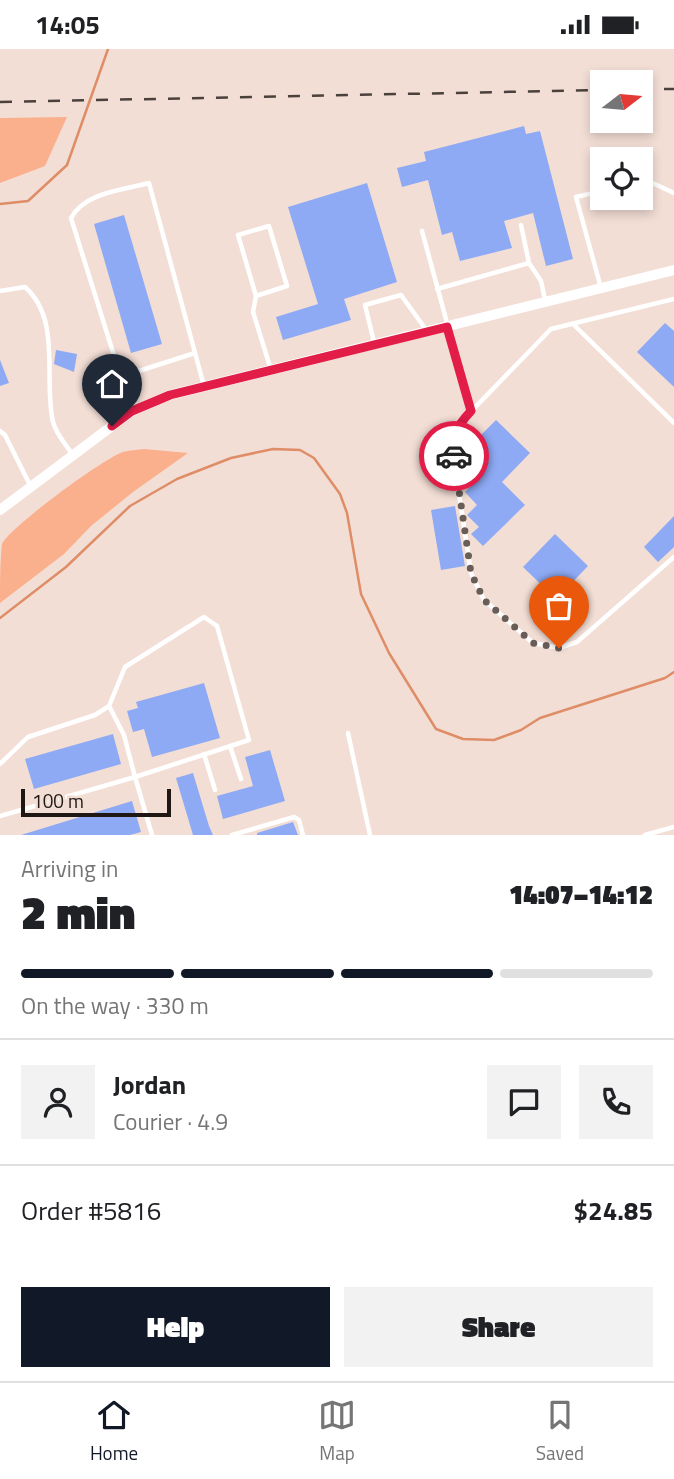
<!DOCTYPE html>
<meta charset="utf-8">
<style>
body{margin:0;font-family:"Titillium Web",sans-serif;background:#f2f2f2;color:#202124;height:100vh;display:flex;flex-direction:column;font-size:26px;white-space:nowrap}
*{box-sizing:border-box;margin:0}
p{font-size:23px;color:#757577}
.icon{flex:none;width:38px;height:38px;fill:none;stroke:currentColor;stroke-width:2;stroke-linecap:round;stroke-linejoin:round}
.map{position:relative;height:786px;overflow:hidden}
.sheet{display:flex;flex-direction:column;background:#fff;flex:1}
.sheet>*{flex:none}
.needle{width:46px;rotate:74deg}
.controls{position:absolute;left:590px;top:21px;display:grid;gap:14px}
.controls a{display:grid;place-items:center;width:63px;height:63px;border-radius:0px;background:#fff;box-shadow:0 4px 10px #0003;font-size:35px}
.scale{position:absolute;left:21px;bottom:18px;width:150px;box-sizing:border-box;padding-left:7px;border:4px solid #1e1714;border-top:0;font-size:19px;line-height:24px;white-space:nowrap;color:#1e1714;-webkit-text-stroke:5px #f3ded5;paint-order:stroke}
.pin{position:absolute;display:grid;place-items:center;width:60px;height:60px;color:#fff;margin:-72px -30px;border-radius:50% 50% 50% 0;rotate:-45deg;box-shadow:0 0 7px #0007}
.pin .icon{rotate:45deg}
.courier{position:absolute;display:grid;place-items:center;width:70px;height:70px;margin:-35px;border:5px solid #e11d48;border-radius:50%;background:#fff;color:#222;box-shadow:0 2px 9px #0007}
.head em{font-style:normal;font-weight:800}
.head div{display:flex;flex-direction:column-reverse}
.head{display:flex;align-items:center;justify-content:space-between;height:119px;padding:0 21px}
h1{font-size:46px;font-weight:800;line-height:52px}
.bar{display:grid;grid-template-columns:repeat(4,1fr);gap:10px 7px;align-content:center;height:84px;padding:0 21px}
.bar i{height:9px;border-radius:5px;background:#e0e0e0}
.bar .active{background:#111827}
.bar p{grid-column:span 4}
.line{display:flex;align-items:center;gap:18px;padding:0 21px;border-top:2px solid #e0e0e0}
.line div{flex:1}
.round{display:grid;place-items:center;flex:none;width:74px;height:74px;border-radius:0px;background:#f2f2f2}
.button{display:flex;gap:14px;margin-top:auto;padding:14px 21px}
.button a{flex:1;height:80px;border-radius:0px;background:#111827;color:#fff;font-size:28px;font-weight:800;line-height:80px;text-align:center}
.button a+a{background:#f2f2f2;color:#202124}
.status{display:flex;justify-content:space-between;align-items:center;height:49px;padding:0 35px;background:#fff;direction:ltr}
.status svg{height:19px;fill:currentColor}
.menu{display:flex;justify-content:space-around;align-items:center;height:98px;border-top:2px solid #e0e0e0;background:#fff;font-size:19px;color:#757577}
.menu a{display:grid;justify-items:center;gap:4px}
.menu .active{color:#111827}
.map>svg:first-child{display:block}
.green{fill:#fbb08d}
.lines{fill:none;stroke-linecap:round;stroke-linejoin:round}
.stream{stroke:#de8d67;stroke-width:2.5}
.building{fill:#8eaaf4}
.service{stroke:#fff;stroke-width:4.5}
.tertiary{stroke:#fff;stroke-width:10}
.rail{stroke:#4b413c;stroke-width:2.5;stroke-dasharray:12 12;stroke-linecap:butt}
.done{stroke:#695d58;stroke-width:7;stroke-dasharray:0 12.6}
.route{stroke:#e11d48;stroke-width:9}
</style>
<div class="status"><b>14:05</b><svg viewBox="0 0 49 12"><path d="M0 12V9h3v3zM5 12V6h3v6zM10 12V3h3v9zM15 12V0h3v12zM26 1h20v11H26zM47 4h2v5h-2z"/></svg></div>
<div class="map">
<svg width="674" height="786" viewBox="0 0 674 786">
<rect width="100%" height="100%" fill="#f3ded5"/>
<g class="green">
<path d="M67,68l-22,49 -45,17v-65z"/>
<path d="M144,400l44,4 -55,39 -42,34 -27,28 -64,49c0,-18 0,-43 2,-59 8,-17 102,-86 121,-92 7,-2 15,-2 21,-3z"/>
</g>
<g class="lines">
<g class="stream">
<path d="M0,155l28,-3 39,-36 41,-116"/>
<path d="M0,569l66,-51 64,-61 47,-27 54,-21 42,-9 27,1 14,8 26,36 7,19 14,81 28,59 47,76 27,10 31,1 27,-10 19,-12 125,-40 9,-6"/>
</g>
</g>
<g class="building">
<path d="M524,77l2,8 14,-3 33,128 -27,7 -13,-53 -29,8 8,27 -52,13 -8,-29 -10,3 -14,-55 -26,7 -5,-19 29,-7 -2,-9z"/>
<path d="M367,134l30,99 -53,17 7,21 -68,20 -7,-23 42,-13 -30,-97z"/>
<path d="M124,166l38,129 -31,9 -37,-129z"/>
<path d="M665,274l9,8v56l-37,-35z"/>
<path d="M56,301l21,4 -3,18 -20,-8z"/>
<path d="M0,311l9,23 -9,3z"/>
<path d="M496,371l34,33 -28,29 23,23 -42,41 -12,-12 8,-7 -12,-12 10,-10 -12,-13 6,-6 -10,-10 27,-27 -11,-10z"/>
<path d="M455,457l10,60 -24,4 -10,-60z"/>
<path d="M674,467v31l-16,15 -14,-15z"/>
<path d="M555,485l33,32 -32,33 -33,-32z"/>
<path d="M204,634l16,55 -68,19 -8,-28 -11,3 -6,-21 11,-3 -2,-6z"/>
<path d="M113,685l8,30 -87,25 -9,-30z"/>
<path d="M270,701l15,51 -62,18 -6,-23 36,-10 -8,-29z"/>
<path d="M193,724l16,53 4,9h-20l-17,-57z"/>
<path d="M132,752l9,31 -11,3h-109z"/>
<path d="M293,773l5,13h-41v-2z"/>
</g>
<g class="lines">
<g class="service">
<path d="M640,132l6,-1 28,13"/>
<path d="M422,182l49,180"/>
<path d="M529,214l12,18 4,19"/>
<path d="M601,239l-25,-91 26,-6"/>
<path d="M437,240l92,-26 -8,-38"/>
<path d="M0,242l25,-4c37,33 18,91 28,135 3,12 13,23 20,33"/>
<path d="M256,247l31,-10 -18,-60 -31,9 18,61 -3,16 18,58"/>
<path d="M674,250l-123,30 -93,96 -7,16 20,132 13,27 49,43 26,5 18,-6 97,-85"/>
<path d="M573,275l101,99"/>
<path d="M374,293l-9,-37 36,-10 26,36"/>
<path d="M120,328l75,-24"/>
<path d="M131,361l-60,-192c14,-26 52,-28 78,-35l55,203"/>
<path d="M0,382l5,4 26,52"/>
<path d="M348,684l22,102"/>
<path d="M230,697l11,33"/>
<path d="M204,705l11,36"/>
<path d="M0,715l28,-27 67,-22 14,-9 16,-39 79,-50 13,9 32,114 -114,37 17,58"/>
<path d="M0,767l135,-39 -11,-42 -15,-29"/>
<path d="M232,786l62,-18 5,3 4,15"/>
<path d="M645,786l29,-8"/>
</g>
<path class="tertiary" d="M0,461l132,-99 38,-16 504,-125"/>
<g class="rail">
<path d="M640,40h34"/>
<path d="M0,53l602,-12"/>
</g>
</g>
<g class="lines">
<path class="done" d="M454,407l17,117 13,27 49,43 26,5"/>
<path class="route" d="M112,377l20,-15 38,-16 277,-68 24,84c-14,15 -20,25 -17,45"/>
</g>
</svg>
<div class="controls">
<a><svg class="needle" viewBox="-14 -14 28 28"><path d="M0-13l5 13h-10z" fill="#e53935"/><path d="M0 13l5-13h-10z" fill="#757577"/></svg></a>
<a><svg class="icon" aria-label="locate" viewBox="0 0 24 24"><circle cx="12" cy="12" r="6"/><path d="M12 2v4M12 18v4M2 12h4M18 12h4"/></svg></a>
</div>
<div class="scale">100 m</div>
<div class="pin" style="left:559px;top:599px;background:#ea580c"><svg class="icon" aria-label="bag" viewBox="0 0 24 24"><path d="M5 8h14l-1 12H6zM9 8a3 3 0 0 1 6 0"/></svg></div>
<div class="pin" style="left:112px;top:377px;background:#1f2937"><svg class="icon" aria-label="home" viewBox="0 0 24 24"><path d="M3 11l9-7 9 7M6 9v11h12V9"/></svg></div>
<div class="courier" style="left:454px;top:407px"><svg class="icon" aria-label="car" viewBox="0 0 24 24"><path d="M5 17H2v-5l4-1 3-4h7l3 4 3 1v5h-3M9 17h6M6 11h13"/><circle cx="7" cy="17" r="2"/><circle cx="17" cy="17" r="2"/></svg></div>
</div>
<section class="sheet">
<div class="head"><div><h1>2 min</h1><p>Arriving in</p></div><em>14:07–14:12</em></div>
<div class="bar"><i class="active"></i><i class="active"></i><i class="active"></i><i></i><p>On the way · 330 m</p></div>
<div class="line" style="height:126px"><a class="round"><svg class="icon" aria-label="person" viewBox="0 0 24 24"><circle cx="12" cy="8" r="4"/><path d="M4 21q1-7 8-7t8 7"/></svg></a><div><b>Jordan</b><p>Courier · 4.9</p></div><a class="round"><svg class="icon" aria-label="chat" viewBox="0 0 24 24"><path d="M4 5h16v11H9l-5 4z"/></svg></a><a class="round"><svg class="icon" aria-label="phone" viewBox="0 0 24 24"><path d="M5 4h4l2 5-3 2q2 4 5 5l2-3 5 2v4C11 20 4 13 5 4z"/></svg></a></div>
<div class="line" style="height:91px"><div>Order #5816</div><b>$24.85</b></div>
<div class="button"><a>Help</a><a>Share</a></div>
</section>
<nav class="menu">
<a class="active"><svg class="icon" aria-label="home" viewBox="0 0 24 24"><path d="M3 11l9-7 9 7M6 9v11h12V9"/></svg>Home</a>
<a><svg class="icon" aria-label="map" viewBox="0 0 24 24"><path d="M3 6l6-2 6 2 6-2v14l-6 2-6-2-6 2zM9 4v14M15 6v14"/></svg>Map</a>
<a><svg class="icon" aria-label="saved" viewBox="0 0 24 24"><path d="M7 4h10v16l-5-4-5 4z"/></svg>Saved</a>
</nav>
